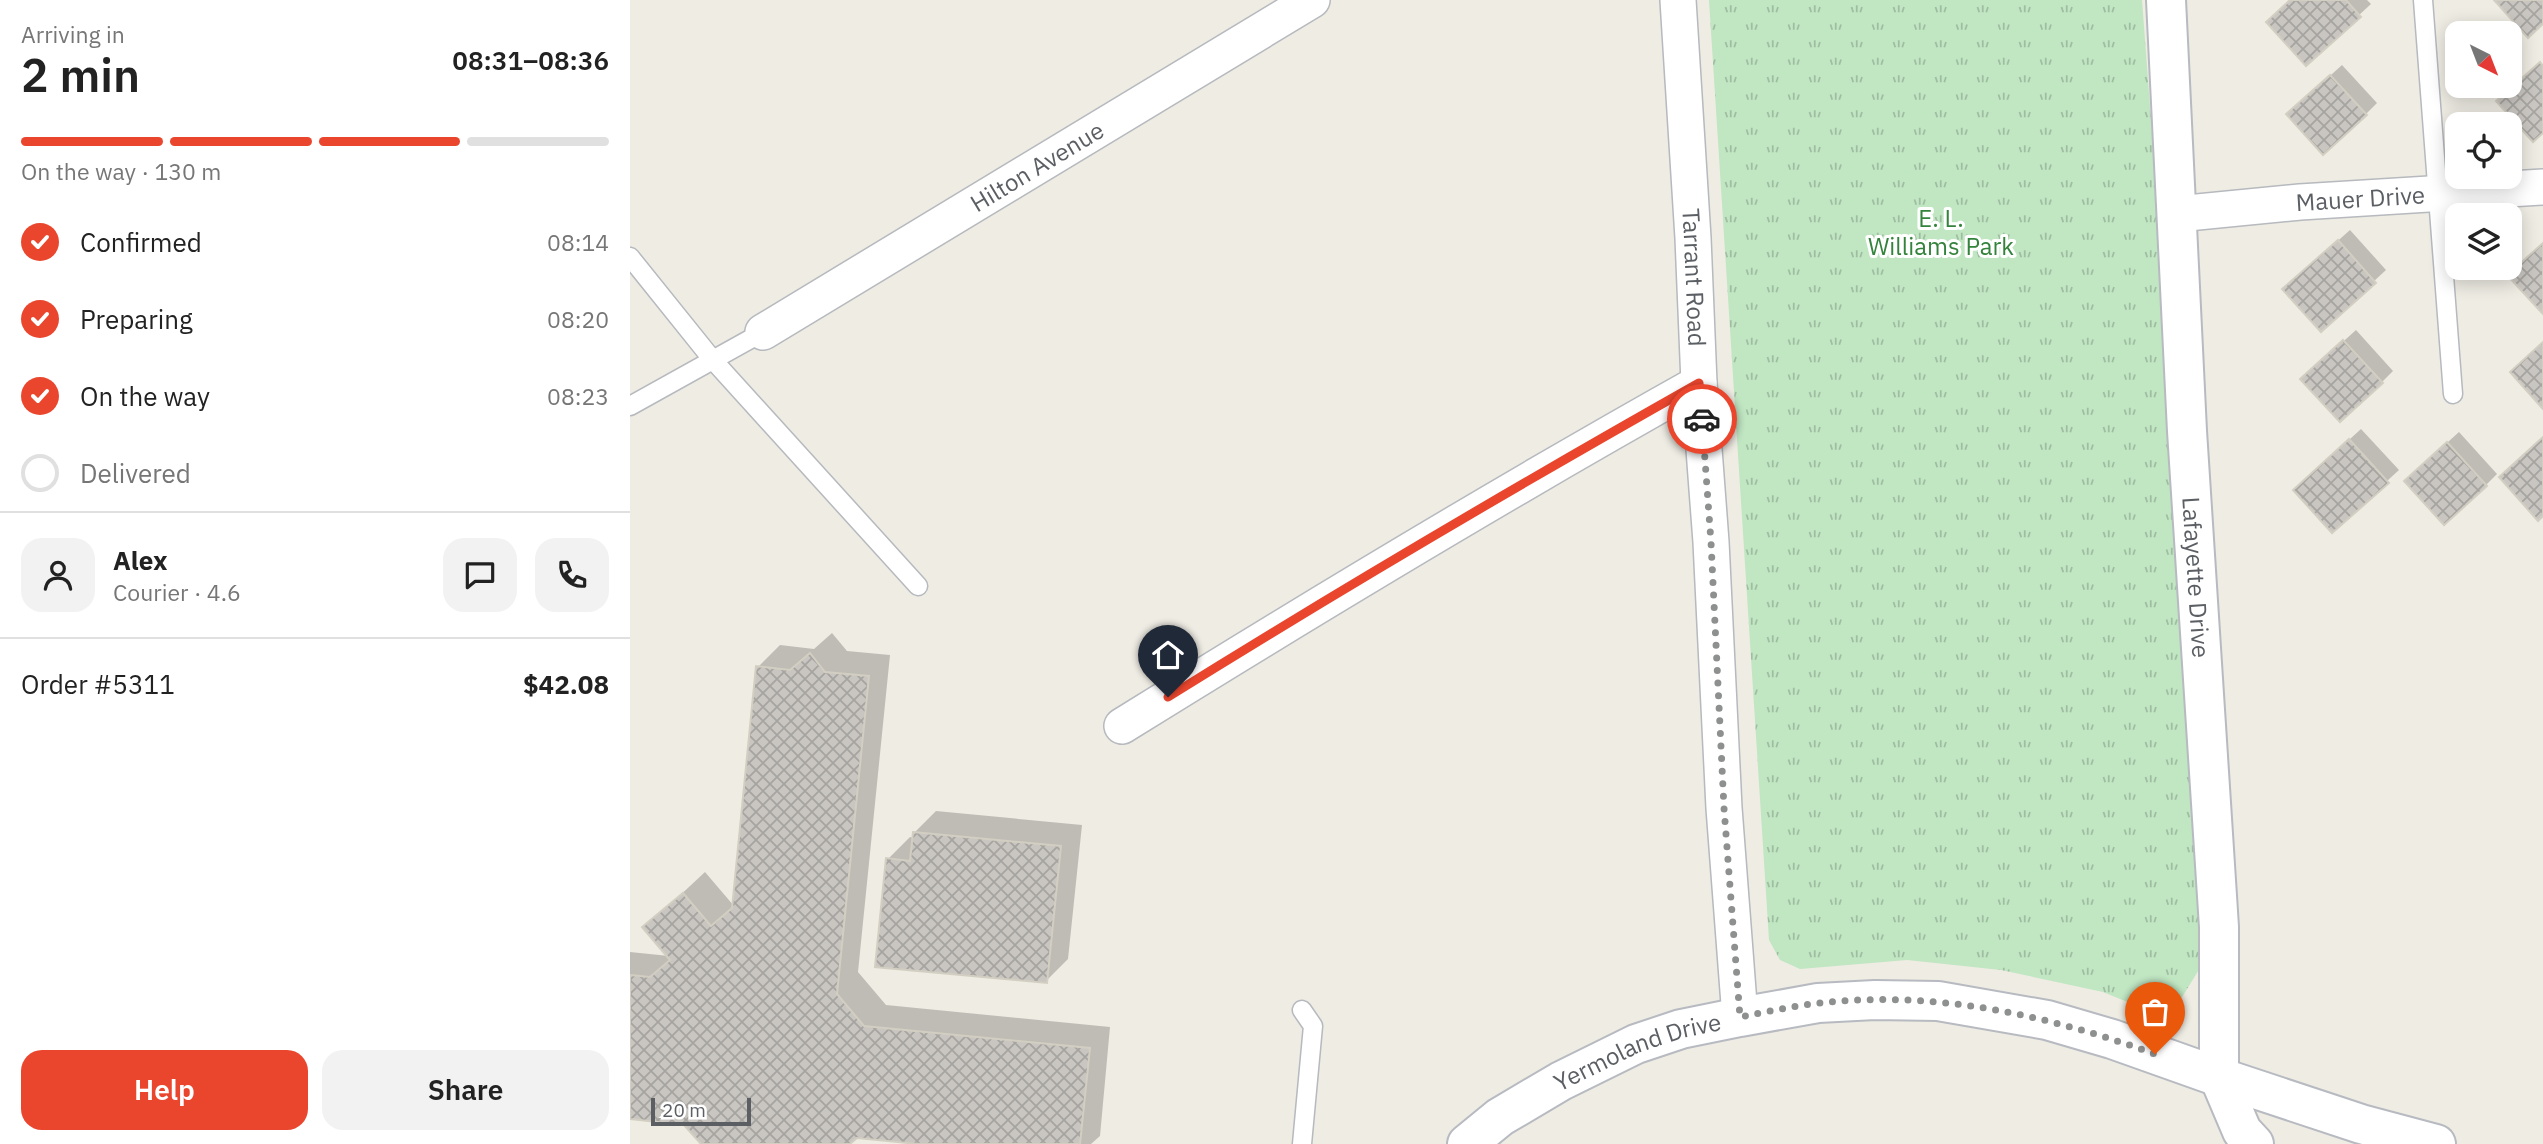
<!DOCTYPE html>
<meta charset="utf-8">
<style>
body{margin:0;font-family:"IBM Plex Sans",sans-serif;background:#f2f2f2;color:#222;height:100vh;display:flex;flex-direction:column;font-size:26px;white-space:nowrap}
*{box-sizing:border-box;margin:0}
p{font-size:23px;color:#767676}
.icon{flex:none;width:38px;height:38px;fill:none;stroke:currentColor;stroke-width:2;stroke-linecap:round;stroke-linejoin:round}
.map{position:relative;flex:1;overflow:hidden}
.details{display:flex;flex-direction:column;background:#fff;width:630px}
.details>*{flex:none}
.needle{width:46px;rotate:138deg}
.tools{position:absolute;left:1815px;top:21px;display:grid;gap:14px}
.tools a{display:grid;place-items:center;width:77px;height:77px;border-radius:14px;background:#fff;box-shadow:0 4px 18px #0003;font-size:35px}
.scale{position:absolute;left:21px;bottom:18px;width:100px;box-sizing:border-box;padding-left:7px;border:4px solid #5b5f64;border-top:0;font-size:19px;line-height:24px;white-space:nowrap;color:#5b5f64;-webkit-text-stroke:5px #fff;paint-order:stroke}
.pin{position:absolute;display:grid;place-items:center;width:60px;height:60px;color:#fff;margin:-72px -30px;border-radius:50% 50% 50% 0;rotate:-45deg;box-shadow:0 0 7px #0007}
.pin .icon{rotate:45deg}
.courier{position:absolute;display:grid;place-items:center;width:70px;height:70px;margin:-35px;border:5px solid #ea462e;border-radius:50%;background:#fff;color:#222;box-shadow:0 2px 9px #0007}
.head em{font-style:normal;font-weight:600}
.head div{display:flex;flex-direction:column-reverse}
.head{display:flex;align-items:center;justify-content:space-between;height:119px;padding:0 21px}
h1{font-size:46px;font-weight:600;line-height:52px}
.bar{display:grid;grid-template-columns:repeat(4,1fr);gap:10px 7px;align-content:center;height:84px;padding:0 21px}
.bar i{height:9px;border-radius:5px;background:#e0e0e0}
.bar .on{background:#ea462e}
.bar p{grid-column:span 4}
.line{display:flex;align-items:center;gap:18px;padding:0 21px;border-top:2px solid #e0e0e0}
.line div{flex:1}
.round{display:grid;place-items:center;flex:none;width:74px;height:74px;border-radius:21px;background:#f2f2f2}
ol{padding:0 21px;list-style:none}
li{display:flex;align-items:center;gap:21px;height:77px}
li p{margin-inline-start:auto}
li .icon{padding:7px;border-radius:50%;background:#ea462e;color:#fff;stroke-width:4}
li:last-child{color:#767676}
li i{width:38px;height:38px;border:4px solid #e0e0e0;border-radius:50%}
.cta{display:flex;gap:14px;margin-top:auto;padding:14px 21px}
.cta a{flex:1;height:80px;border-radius:21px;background:#ea462e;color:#fff;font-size:28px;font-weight:600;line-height:80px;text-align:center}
.cta a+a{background:#f2f2f2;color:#222}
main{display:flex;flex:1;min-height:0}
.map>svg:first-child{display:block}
.grass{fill:url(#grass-tufts)}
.shadow{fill:#0003}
.building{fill:url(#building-cross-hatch);stroke:#d3cec2;stroke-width:2}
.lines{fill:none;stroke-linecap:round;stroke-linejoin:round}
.lane-casing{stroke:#b6b9be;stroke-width:21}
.street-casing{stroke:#b6b9be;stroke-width:38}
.secondary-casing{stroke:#b7bac0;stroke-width:42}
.lane{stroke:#fff;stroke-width:18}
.street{stroke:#fff;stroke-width:35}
.secondary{stroke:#fff;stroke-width:38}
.done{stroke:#8e9090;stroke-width:7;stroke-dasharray:0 12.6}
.route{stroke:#ea462e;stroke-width:9}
.labels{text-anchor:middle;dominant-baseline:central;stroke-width:6;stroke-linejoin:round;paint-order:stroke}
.street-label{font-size:24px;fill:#5b5f64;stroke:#fff}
.park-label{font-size:24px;fill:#34833c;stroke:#fff}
</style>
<main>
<section class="details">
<div class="head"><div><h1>2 min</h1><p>Arriving in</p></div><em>08:31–08:36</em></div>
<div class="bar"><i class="on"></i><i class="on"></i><i class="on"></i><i></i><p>On the way · 130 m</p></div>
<ol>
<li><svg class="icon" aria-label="check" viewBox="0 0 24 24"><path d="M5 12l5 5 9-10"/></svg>Confirmed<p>08:14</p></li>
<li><svg class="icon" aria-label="check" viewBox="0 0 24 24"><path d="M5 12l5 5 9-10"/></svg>Preparing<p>08:20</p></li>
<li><svg class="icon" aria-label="check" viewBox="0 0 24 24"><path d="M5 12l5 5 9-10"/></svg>On the way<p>08:23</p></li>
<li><i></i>Delivered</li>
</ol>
<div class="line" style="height:126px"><a class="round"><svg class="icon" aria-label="person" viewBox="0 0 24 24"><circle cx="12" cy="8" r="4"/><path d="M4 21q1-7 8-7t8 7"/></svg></a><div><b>Alex</b><p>Courier · 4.6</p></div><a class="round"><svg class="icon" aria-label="chat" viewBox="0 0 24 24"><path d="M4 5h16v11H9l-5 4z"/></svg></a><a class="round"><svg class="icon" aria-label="phone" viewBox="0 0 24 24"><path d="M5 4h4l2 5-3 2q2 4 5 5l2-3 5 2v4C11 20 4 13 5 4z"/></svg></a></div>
<div class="line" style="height:91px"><div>Order #5311</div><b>$42.08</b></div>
<div class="cta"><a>Help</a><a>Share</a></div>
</section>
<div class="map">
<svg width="1913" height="1144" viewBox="0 0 1913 1144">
<defs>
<pattern id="grass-tufts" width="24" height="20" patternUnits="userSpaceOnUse" patternTransform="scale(1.75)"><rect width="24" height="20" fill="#c0e6c2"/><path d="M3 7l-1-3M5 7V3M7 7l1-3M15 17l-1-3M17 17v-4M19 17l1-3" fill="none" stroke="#9fbea1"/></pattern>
<pattern id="building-cross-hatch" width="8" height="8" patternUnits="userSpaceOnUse" patternTransform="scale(1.75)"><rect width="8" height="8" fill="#c9c6c1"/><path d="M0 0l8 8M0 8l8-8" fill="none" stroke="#a6a4a0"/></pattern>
</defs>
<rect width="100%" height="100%" fill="#eeece3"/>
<path class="grass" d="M1079,0h433l15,200 46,763 -24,39 -32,8 -44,-18 -102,-22 -94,-10 -107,9 -20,-9 -11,-20z"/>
<g class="shadow">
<path d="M1662,0h75l4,4 -65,60z"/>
<path d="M1712,65l35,38 -11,11 -66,-11z"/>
<path d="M1720,230l36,40 -65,60 -25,-52z"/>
<path d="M1726,330l37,41 -11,11 -68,-14z"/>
<path d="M1731,429l38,41 -12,11 -81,-2z"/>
<path d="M1829,432l38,42 -11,11 -69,-15z"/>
<path d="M202,633l15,18 43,4 -32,317 28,33 224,22 -10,109 -9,8h-155l-80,-8 -9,8h-144l-18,-21 -55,-6v-165l39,4 -24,-28 60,-56 29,34 24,-239 22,-22 34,4z"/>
<path d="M306,811l146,14 -14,134 -22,22 -158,-122 22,-22 4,1v-5z"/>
</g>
<g class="building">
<path d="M1660,0h56l15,17 -55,49 -40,-44z"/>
<path d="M1864,0h49v24l-15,14z"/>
<path d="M1910,62l3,4v67l-10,9 -37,-41z"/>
<path d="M1700,75l37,40 -44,40 -37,-41z"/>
<path d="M1708,240l38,43 -55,49 -39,-43z"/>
<path d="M1913,243v71l-36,-39z"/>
<path d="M1713,340l40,43 -43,39 -40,-43z"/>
<path d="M1913,342v67l-33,-37z"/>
<path d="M1913,437v79l-5,5 -39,-44z"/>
<path d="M1719,439l40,44 -57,50 -39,-43z"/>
<path d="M1817,442l40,44 -43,39 -40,-44z"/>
<path d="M180,653l15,19 44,4 -32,318 27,32 226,22 -10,96h-162l-61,-6 -7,6h-149l-17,-19 -54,-6v-144l20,2 20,-17 -28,-33 41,-34 28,33 21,-18 24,-242 34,4z"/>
<path d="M283,832l148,14 -14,137 -172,-16 11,-109 24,3z"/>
</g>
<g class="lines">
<g class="lane-casing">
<g id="lane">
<path d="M1793,0l30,394"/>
<path d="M0,257l82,102 206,227"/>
<path d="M0,406l133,-74"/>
<path d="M672,1144l11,-118 -11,-16"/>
</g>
</g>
<g class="street-casing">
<g id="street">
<path id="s1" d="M1048,0l15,238 6,145 12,159 13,266 16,209"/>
<path id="s2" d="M1547,214l123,-12 243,-15"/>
<path id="s3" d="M133,332l549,-332"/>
<path d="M492,726c190,-118 382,-234 577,-343"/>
</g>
</g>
<g class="secondary-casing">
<g id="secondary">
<path id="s4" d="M1536,0l21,431 32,496v150l23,54 12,13"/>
<path id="s5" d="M837,1144l33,-27 61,-36 75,-37 45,-15 59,-12 78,-14 57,-3 63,1 109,19 65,19 107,38 142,47 75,20"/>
</g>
</g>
<use href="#lane" class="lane"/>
<use href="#street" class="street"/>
<use href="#secondary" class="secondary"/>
</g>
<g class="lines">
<path class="done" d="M1072,419l9,123 13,266 16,209c26,-5 53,-11 79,-14 116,-13 228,12 336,51"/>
<path class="route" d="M538,697c175,-109 352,-213 531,-314l3,36"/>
</g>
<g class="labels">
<g class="street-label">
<text stroke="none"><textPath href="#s3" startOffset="320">Hilton Avenue</textPath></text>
<text stroke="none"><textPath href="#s2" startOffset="184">Mauer Drive</textPath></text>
<text stroke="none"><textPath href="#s1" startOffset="278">Tarrant Road</textPath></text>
<text stroke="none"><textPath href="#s4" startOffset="578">Lafayette Drive</textPath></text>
<text stroke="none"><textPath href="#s5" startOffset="196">Yermoland Drive</textPath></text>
</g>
<g class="park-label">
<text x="1311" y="218">E. L.<tspan x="1311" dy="28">Williams Park</tspan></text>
</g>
</g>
</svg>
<div class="tools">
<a><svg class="needle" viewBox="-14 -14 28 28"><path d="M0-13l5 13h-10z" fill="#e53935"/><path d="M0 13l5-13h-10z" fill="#767676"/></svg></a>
<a><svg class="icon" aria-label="locate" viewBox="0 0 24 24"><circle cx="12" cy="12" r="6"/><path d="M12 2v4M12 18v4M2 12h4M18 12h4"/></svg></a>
<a><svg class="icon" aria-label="layers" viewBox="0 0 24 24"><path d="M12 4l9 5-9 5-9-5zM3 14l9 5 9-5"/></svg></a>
</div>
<div class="scale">20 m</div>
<div class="pin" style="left:1525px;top:1054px;background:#ea580c"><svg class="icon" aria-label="bag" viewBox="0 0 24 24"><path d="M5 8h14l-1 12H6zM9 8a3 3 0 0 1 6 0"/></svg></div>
<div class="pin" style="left:538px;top:697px;background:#1f2937"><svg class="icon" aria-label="home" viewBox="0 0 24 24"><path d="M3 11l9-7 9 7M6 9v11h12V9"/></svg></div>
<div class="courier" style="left:1072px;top:419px"><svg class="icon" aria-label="car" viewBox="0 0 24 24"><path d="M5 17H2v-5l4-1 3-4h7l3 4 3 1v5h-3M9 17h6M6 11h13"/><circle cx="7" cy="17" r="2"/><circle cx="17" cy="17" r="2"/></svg></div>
</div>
</main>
